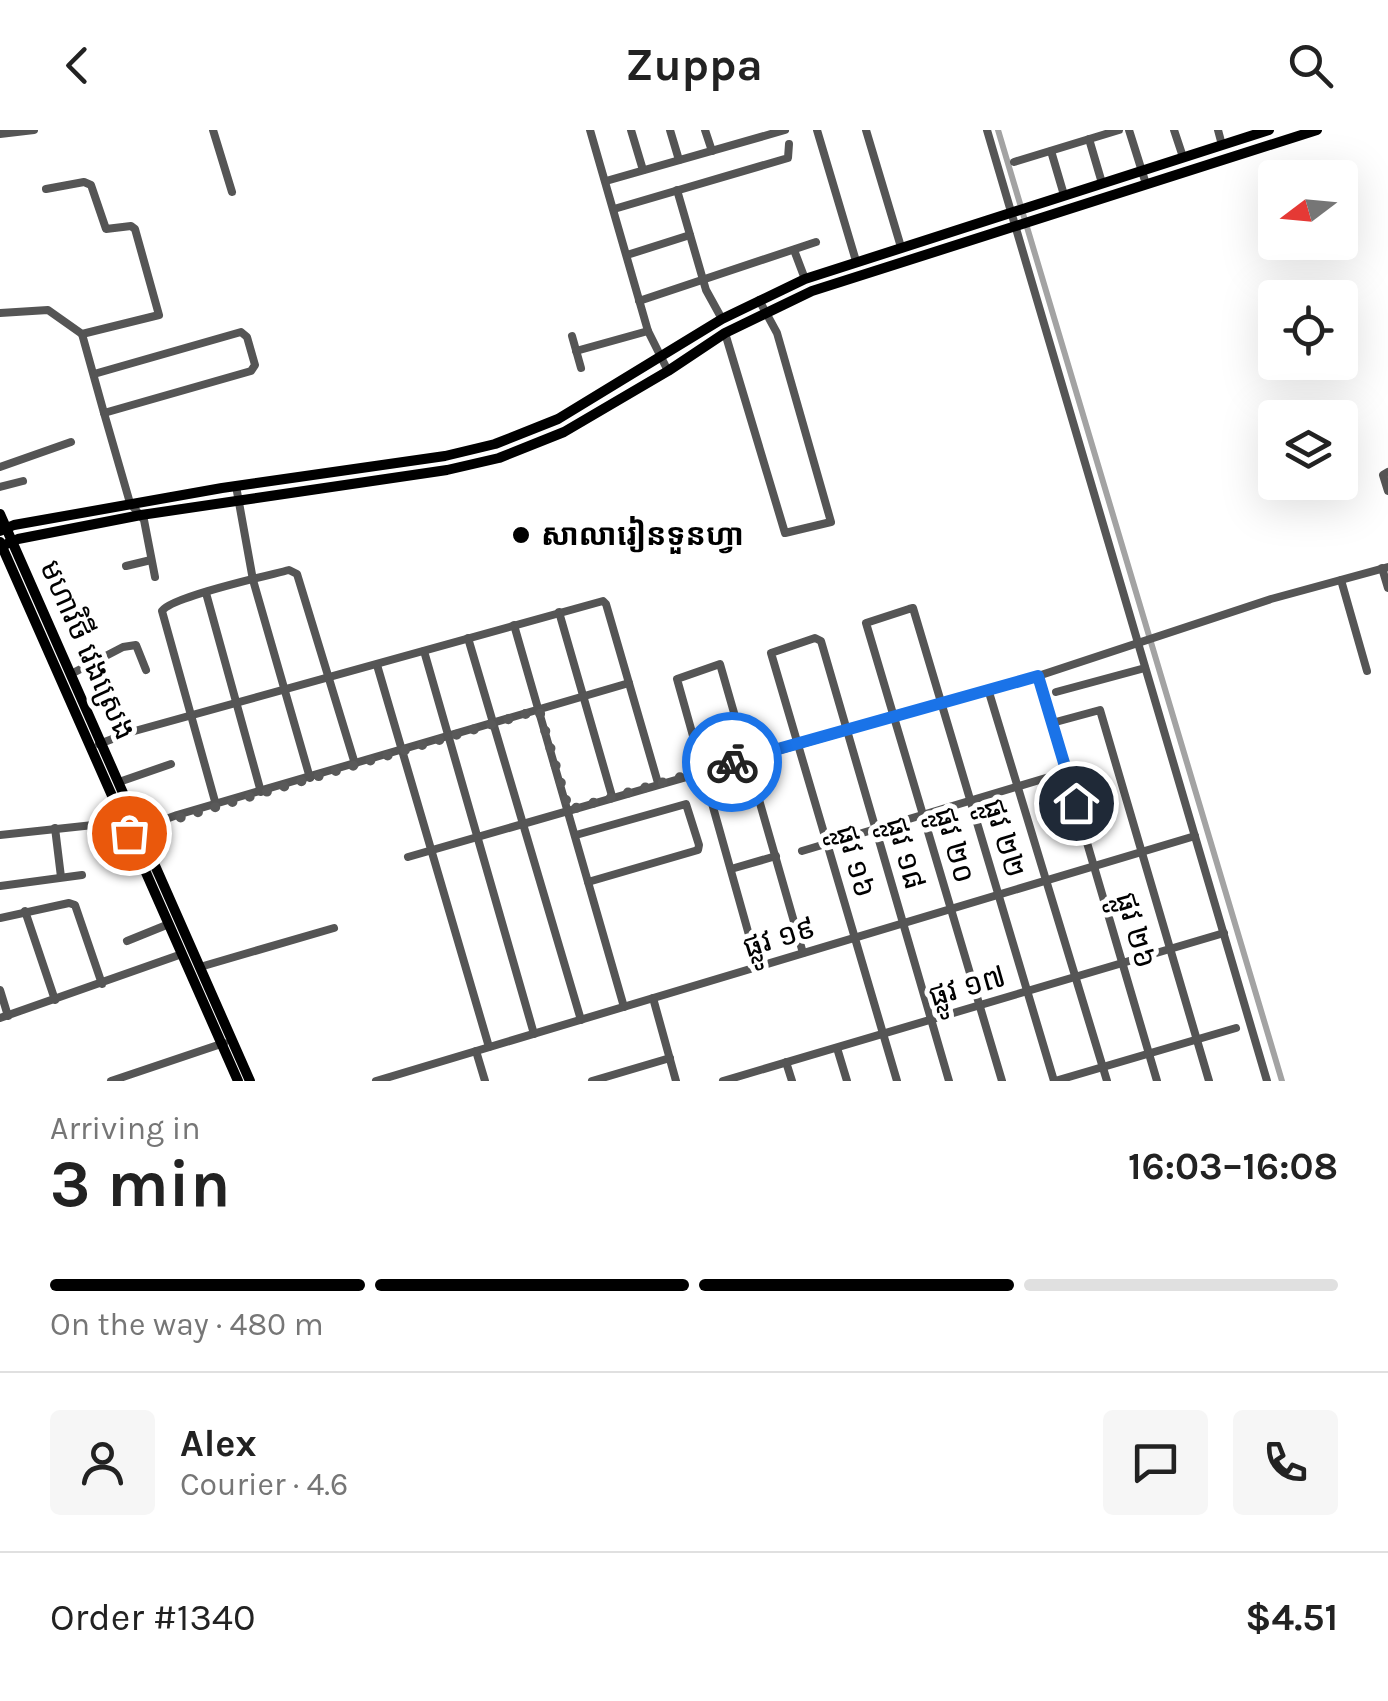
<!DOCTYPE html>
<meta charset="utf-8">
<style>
body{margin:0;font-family:Karla,"Noto Sans Khmer",sans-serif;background:#f6f6f6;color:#222;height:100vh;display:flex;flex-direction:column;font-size:38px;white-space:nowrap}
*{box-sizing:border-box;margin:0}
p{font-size:32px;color:#767676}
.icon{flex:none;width:55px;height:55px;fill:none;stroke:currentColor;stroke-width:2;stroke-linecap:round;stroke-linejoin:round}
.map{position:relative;height:951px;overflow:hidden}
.sheet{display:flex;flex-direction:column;background:#fff;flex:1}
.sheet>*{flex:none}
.needle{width:65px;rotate:254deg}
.fabs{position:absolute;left:1258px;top:30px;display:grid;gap:20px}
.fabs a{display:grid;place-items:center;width:100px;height:100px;border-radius:10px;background:#fff;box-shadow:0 10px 40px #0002;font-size:50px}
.pin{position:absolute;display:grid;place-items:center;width:85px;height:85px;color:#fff;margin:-42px;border:5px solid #fff;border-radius:50%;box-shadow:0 2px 10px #0007}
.courier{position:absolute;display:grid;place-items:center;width:100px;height:100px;margin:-50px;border:8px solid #1a73e8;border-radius:50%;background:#fff;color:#222;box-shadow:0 2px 12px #0007}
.overview em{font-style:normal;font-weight:700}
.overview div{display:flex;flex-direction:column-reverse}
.overview{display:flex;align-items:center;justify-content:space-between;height:170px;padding:0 50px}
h1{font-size:65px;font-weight:700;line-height:75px}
.bar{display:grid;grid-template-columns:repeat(4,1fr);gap:15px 10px;align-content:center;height:120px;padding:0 50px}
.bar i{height:12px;border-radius:8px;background:#e0e0e0}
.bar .selected{background:#000}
.bar p{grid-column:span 4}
.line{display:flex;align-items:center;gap:25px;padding:0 50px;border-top:2px solid #e0e0e0}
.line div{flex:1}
.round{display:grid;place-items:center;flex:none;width:105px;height:105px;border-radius:10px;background:#f6f6f6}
header{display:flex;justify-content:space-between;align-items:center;height:130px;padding:0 50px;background:#fff;font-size:45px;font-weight:700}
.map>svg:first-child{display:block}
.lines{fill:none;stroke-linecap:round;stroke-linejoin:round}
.canal{stroke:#a3a3a3;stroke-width:6}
.minor{stroke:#555;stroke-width:8}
.major{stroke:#000;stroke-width:10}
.done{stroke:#595959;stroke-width:10;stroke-dasharray:0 18}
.route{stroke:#1a73e8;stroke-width:12}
.poi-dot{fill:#000;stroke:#fff;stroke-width:4}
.labels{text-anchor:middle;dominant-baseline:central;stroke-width:10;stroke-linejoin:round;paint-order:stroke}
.poi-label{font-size:30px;font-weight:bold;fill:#000;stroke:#fff;text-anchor:start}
.street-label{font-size:30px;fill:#000;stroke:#fff}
</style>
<header><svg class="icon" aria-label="back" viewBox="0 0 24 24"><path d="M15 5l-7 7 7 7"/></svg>Zuppa<svg class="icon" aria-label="search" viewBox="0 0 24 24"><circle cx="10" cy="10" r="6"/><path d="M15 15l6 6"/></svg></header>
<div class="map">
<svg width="1388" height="951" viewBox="0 0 1388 951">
<rect width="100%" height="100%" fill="#fff"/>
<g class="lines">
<path class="canal" d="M998,0l284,951"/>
<g class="minor">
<path d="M213,0l19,62"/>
<path d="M590,0l58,201 20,40"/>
<path d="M631,0l12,40"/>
<path d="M670,0l9,30"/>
<path d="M705,0l7,21"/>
<path d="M817,0l39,131"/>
<path d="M866,0l35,117"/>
<path d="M987,0l280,951"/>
<path d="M1129,0l17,54"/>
<path d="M1174,0l9,27"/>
<path d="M1218,0l4,15"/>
<path d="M0,4l34,-4"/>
<path d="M1089,9l13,44"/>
<path d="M1051,21l13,44"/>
<path d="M1014,32l105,-32"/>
<path d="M606,51l179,-51"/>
<path d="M677,60l29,100 16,29"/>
<path d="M614,79l174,-51 1,-14"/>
<path d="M794,120l11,29"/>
<path d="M627,125l63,-20"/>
<path d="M639,171l177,-59"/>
<path d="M0,183l48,-3 34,24 77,-19 -24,-86 -4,-3 -25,3 -15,-44 -7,-3 -38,7"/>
<path d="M725,203l60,200 46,-11 -54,-189 -18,-33"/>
<path d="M82,204l22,79"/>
<path d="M572,206l9,32"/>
<path d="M576,221l72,-20"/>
<path d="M94,244l147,-42 6,5 8,28 -4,6 -147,42 26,90 14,17 11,57"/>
<path d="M0,337l71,-25"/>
<path d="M1388,342l-5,3 5,16"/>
<path d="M236,356l17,94 57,198"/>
<path d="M0,357l23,-6"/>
<path d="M126,436l25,-6"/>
<path d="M1382,438l6,20"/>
<path d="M1341,450l26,91"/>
<path d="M206,463l55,199"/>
<path d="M559,482l53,184"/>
<path d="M514,495l110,382"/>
<path d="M468,508l113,382"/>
<path d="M424,521l110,383"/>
<path d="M377,535l112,382"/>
<path d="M71,544l52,-27 13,-2 10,25"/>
<path d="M1038,546l119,405"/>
<path d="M988,559l119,392"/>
<path d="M1056,562l89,-24"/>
<path d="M1052,593l48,-13 109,371"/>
<path d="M99,614l32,-12 472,-131 3,3 52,179"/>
<path d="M119,652l52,-18"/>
<path d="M216,675l-54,-194c9,-14 104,-35 127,-41l8,4 58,190"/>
<path d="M55,698l6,49"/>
<path d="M136,700l41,-15 452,-132"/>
<path d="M0,705l112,-12 22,-7"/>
<path d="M576,705l110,-31 13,41 -1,5 -110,32"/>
<path d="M802,721l264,-79"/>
<path d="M408,727l630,-181 233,-77 117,-32"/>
<path d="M731,739l45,-13"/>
<path d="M0,756l82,-11"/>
<path d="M25,781l30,89"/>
<path d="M0,788l69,-15 6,2 27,79"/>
<path d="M127,811l42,-17"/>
<path d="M200,837l134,-39"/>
<path d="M758,837l-81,-288 43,-15 83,289"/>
<path d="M0,860l8,26"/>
<path d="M653,868l23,83"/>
<path d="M0,888l182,-64"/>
<path d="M837,918l10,33"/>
<path d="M476,921l9,30"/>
<path d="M786,932l6,19"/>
<path d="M111,951l113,-38"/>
<path d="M376,951l819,-245"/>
<path d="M592,951l78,-23"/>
<path d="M723,951l501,-148"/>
<path d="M897,951l-126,-428 44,-15 6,3 128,440"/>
<path d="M1002,951l-136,-458 43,-14 4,-1 141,473"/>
<path d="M1055,951l181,-53"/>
</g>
<g class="major">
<path d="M0,384l250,567"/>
<path d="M0,401l14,-6 208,-37 223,-32 50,-12 63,-25 164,-100 83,-40 464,-149"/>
<path d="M0,412l238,539"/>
<path d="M2,416l16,-7 123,-24 306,-45 52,-12 65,-26 104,-61 57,-38 87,-42 505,-161"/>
</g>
</g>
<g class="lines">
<path class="done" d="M129,703l410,-123 30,100 163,-48"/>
<path class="route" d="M732,632l306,-86 38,127"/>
</g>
<circle class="poi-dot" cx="521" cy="405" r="10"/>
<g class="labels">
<g class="poi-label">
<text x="541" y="405">សាលារៀនទួនហ្វា</text>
</g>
<g class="street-label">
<text transform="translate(88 520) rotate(66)">មហាវិថី វេងស្រេង</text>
<text transform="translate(1005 708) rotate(73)">ផ្លូវ ២២</text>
<text transform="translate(955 715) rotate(74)">ផ្លូវ ២០</text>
<text transform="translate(906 723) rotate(74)">ផ្លូវ ១៨</text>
<text transform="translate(856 731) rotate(74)">ផ្លូវ ១៦</text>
<text transform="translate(1136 800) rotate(74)">ផ្លូវ ២៦</text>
<text transform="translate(779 807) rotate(-17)">ផ្លូវ ១៩</text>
<text transform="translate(967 856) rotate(-16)">ផ្លូវ ១៧</text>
</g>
</g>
</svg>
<div class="fabs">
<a><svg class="needle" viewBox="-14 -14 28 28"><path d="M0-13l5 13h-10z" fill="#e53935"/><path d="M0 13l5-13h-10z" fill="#767676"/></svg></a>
<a><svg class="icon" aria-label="locate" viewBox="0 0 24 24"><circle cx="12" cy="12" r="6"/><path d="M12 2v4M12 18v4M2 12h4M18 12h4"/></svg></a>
<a><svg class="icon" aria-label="layers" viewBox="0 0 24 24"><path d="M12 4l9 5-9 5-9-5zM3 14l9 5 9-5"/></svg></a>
</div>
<div class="pin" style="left:129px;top:703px;background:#ea580c"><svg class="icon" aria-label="bag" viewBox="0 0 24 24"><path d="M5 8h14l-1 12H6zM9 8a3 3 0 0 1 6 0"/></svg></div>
<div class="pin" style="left:1076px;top:673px;background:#1f2937"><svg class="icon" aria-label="home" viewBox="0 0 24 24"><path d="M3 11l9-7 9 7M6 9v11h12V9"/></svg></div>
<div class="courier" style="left:732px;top:632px"><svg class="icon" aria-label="bike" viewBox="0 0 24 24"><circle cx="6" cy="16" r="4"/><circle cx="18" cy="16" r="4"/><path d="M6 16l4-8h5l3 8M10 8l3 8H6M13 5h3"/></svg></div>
</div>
<section class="sheet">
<div class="overview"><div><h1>3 min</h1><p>Arriving in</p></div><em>16:03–16:08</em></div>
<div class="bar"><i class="selected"></i><i class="selected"></i><i class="selected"></i><i></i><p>On the way · 480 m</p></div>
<div class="line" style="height:180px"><a class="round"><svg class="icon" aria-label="person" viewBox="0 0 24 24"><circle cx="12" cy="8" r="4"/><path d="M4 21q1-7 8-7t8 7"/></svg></a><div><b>Alex</b><p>Courier · 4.6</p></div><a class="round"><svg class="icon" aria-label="chat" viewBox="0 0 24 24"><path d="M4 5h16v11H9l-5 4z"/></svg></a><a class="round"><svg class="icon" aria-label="phone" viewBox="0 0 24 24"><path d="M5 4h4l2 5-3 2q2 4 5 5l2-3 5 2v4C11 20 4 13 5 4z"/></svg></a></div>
<div class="line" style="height:130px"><div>Order #1340</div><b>$4.51</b></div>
</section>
